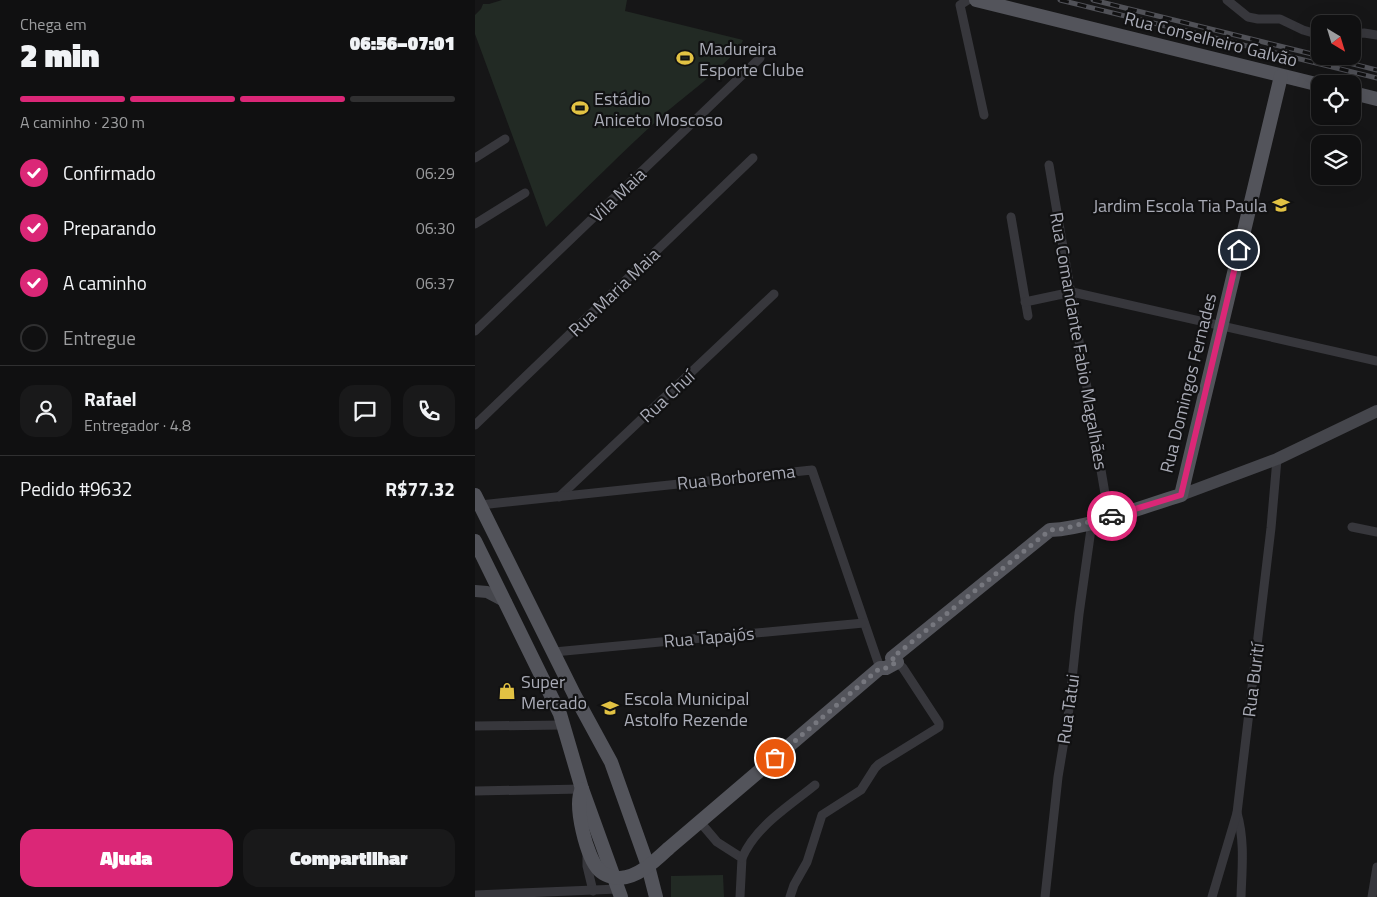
<!DOCTYPE html>
<html lang="pt">
<meta charset="utf-8">
<style>
body{margin:0;font-family:"Titillium Web",sans-serif;background:#19191a;color:#f1f3f6;height:100vh;display:flex;flex-direction:column;font-size:19px;white-space:nowrap}
*{box-sizing:border-box;margin:0}
p{font-size:16px;color:#9c9d9f}
.icon{flex:none;width:28px;height:28px;fill:none;stroke:currentColor;stroke-width:2;stroke-linecap:round;stroke-linejoin:round}
.map{position:relative;flex:1;overflow:hidden}
.drawer{display:flex;flex-direction:column;background:#101011;width:475px}
.drawer>*{flex:none}
.needle{width:32px;rotate:142deg}
.buttons{position:absolute;left:836px;top:15px;display:grid;gap:10px}
.buttons a{display:grid;place-items:center;width:50px;height:50px;border-radius:10px;background:#101011;box-shadow:0 5px 20px #0002,0 0 0 1px #303031;font-size:25px}
.pin{position:absolute;display:grid;place-items:center;width:42px;height:42px;color:#fff;margin:-21px;border:2px solid #fff;border-radius:50%;box-shadow:0 1px 5px #0007}
.courier{position:absolute;display:grid;place-items:center;width:50px;height:50px;margin:-25px;border:4px solid #db2777;border-radius:50%;background:#fff;color:#222;box-shadow:0 1px 6px #0007}
.headline em{font-style:normal;font-weight:800}
.headline div{display:flex;flex-direction:column-reverse}
.headline{display:flex;align-items:center;justify-content:space-between;height:85px;padding:0 20px}
h1{font-size:32px;font-weight:800;line-height:38px}
.bar{display:grid;grid-template-columns:repeat(4,1fr);gap:8px 5px;align-content:center;height:60px;padding:0 20px}
.bar i{height:6px;border-radius:4px;background:#303031}
.bar .selected{background:#db2777}
.bar p{grid-column:span 4}
.line{display:flex;align-items:center;gap:12px;padding:0 20px;border-top:1px solid #303031}
.line div{flex:1}
.round{display:grid;place-items:center;flex:none;width:52px;height:52px;border-radius:15px;background:#19191a}
ol{padding:0 20px;list-style:none}
li{display:flex;align-items:center;gap:15px;height:55px}
li p{margin-inline-start:auto}
li .icon{padding:5px;border-radius:50%;background:#db2777;color:#fff;stroke-width:4}
li:last-child{color:#9c9d9f}
li i{width:28px;height:28px;border:2px solid #303031;border-radius:50%}
.action{display:flex;gap:10px;margin-top:auto;padding:10px 20px}
.action a{flex:1;height:58px;border-radius:15px;background:#db2777;color:#fff;font-size:20px;font-weight:800;line-height:58px;text-align:center}
.action a+a{background:#19191a;color:#f1f3f6}
main{display:flex;flex:1;min-height:0}
.map>svg:first-child{display:block}
.green{fill:#222a24}
.lines{fill:none;stroke-linecap:round;stroke-linejoin:round}
.street{stroke:#37373c;stroke-width:9}
.secondary{stroke:#45464c;stroke-width:12}
.primary{stroke:#53545b;stroke-width:14}
.rail-casing{stroke:#505157;stroke-width:5}
.rail{stroke:#111112;stroke-width:3;stroke-dasharray:9;stroke-linecap:butt}
.done{stroke:#76777e;stroke-width:5;stroke-dasharray:0 9}
.route{stroke:#db2777;stroke-width:6}
.labels{text-anchor:middle;dominant-baseline:central;stroke-width:4.5;stroke-linejoin:round;paint-order:stroke}
.street-label{font-size:18px;fill:#a9abb6;stroke:#111112}
.poi-label{font-size:18px;fill:#a9abb6;stroke:#111112;text-anchor:start}
</style>
<main>
<section class="drawer">
<div class="headline"><div><h1>2 min</h1><p>Chega em</p></div><em>06:56–07:01</em></div>
<div class="bar"><i class="selected"></i><i class="selected"></i><i class="selected"></i><i></i><p>A caminho · 230 m</p></div>
<ol>
<li><svg class="icon" aria-label="check" viewBox="0 0 24 24"><path d="M5 12l5 5 9-10"/></svg>Confirmado<p>06:29</p></li>
<li><svg class="icon" aria-label="check" viewBox="0 0 24 24"><path d="M5 12l5 5 9-10"/></svg>Preparando<p>06:30</p></li>
<li><svg class="icon" aria-label="check" viewBox="0 0 24 24"><path d="M5 12l5 5 9-10"/></svg>A caminho<p>06:37</p></li>
<li><i></i>Entregue</li>
</ol>
<div class="line" style="height:90px"><a class="round"><svg class="icon" aria-label="person" viewBox="0 0 24 24"><circle cx="12" cy="8" r="4"/><path d="M4 21q1-7 8-7t8 7"/></svg></a><div><b>Rafael</b><p>Entregador · 4.8</p></div><a class="round"><svg class="icon" aria-label="chat" viewBox="0 0 24 24"><path d="M4 5h16v11H9l-5 4z"/></svg></a><a class="round"><svg class="icon" aria-label="phone" viewBox="0 0 24 24"><path d="M5 4h4l2 5-3 2q2 4 5 5l2-3 5 2v4C11 20 4 13 5 4z"/></svg></a></div>
<div class="line" style="height:65px"><div>Pedido #9632</div><b>R$77.32</b></div>
<div class="action"><a>Ajuda</a><a>Compartilhar</a></div>
</section>
<div class="map">
<svg width="902" height="897" viewBox="0 0 902 897">
<rect width="100%" height="100%" fill="#161617"/>
<g class="green">
<path d="M27,0h125l-2,11 118,29c-5,17 -64,61 -80,75 -40,36 -78,75 -117,112l-71,-193v-19l6,-6 2,-5h6z"/>
<path d="M248,875l1,22h-53v-21z"/>
</g>
<g class="lines">
<g class="street">
<path d="M493,0l-8,5 24,110"/>
<path d="M752,0l21,17 10,2h22l23,11 17,5"/>
<path d="M878,34l11,-1 13,2"/>
<path d="M0,158l30,-19"/>
<path d="M574,165l60,352"/>
<path d="M536,217l17,99"/>
<path d="M0,224l50,-31"/>
<path d="M550,302l47,-10 305,69"/>
<path d="M0,331l285,-273"/>
<path d="M0,425l278,-267"/>
<path d="M84,497l215,-203"/>
<path d="M5,505l332,-35 68,198"/>
<path d="M877,527l25,5"/>
<path d="M79,652l310,-29"/>
<path d="M0,726l89,-1"/>
<path d="M0,791l107,-2"/>
<path d="M762,813c8,28 5,55 4,84"/>
<path d="M225,822l17,20 25,16 -2,39"/>
<path d="M112,854v12l6,25"/>
<path d="M267,858c14,-32 46,-51 73,-73"/>
<path d="M0,895l143,-6"/>
<path d="M315,897l4,-12 13,-23 15,-47 39,-25 14,-22 4,-4 60,-37v-4l-36,-55 -6,-6"/>
<path d="M570,897l13,-120 10,-60 11,-103 13,-92"/>
<path d="M737,897l25,-84 34,-285 6,-69"/>
<path d="M897,897l5,-30"/>
</g>
<g class="secondary">
<path d="M706,495l96,-36 100,-48"/>
<path d="M0,591l12,1 19,10"/>
</g>
<g class="primary">
<path d="M501,0l344,85"/>
<path d="M878,93l24,6"/>
<path d="M0,495l99,199 37,68 37,104 8,31"/>
<path d="M0,541l85,173 22,75 39,108"/>
<path d="M107,789c-9,16 5,69 17,81 5,5 14,8 21,8 19,-1 36,-18 49,-30l211,-180h6l11,-6 -5,-4 158,-128c39,-2 92,-23 131,-35l100,-419"/>
</g>
<g class="rail-casing">
<g id="rail">
<path d="M585,0l317,78"/>
<path d="M618,0l227,56"/>
<path d="M846,56l56,14"/>
</g>
</g>
<use href="#rail" class="rail"/>
</g>
<g class="lines">
<path class="done" d="M300,758l105,-90h6l11,-6 -5,-4 158,-128 12,-1 50,-13"/>
<path class="route" d="M637,516l69,-21 58,-245"/>
</g>
<defs>
<g id="stadium-bare" transform="scale(1.35)"><path d="M0-5a6.5 5 0 1 0 0 10a6.5 5 0 1 0 0-10ZM-3.5-1.8h7v3.6h-7Z" fill="#e2c243" stroke="#111112" stroke-width="2.5" paint-order="stroke"/></g>
<g id="school-bare" transform="scale(1.35)"><path d="M0-5L7-2L0 1L-7-2ZM-4 1L0 2.5L4 1V4Q0 6-4 4Z" fill="#e2c243" stroke="#111112" stroke-width="2.5" paint-order="stroke"/></g>
<g id="shop-bare" transform="scale(1.35)"><path d="M-5-2.5h2.3a2.7 3.5 0 0 1 5.4 0H5L5.5 6h-11ZM-1.5-2.5h3a1.5 2.3 0 0 0-3 0Z" fill="#e2c243" stroke="#111112" stroke-width="2.5" paint-order="stroke"/></g>
</defs>
<g fill-rule="evenodd">
<use href="#stadium-bare" x="210" y="58"/>
<use href="#stadium-bare" x="105" y="108"/>
<use href="#school-bare" x="806" y="205"/>
<use href="#shop-bare" x="32" y="691"/>
<use href="#school-bare" x="135" y="708"/>
</g>
<g class="labels">
<g class="street-label">
<text transform="translate(736 39) rotate(14)">Rua Conselheiro Galvão</text>
<text transform="translate(143 195) rotate(-44)">Vila Maia</text>
<text transform="translate(139 292) rotate(-44)">Rua Maria Maia</text>
<text transform="translate(604 341) rotate(80)">Rua Comandante Fabio Magalhães</text>
<text transform="translate(713 383) rotate(-76)">Rua Domingos Fernades</text>
<text transform="translate(192 396) rotate(-43)">Rua Chuí</text>
<text transform="translate(261 477) rotate(-6)">Rua Borborema</text>
<text transform="translate(234 637) rotate(-5)">Rua Tapajós</text>
<text transform="translate(778 680) rotate(-83)">Rua Burití</text>
<text transform="translate(593 709) rotate(-82)">Rua Tatui</text>
</g>
<g class="poi-label">
<text x="224" y="48">Madureira<tspan x="224" dy="21">Esporte Clube</tspan></text>
<text x="119" y="98">Estádio<tspan x="119" dy="21">Aniceto Moscoso</tspan></text>
<text x="792" y="205" text-anchor="end">Jardim Escola Tia Paula</text>
<text x="46" y="681">Super<tspan x="46" dy="21">Mercado</tspan></text>
<text x="149" y="698">Escola Municipal<tspan x="149" dy="21">Astolfo Rezende</tspan></text>
</g>
</g>
</svg>
<div class="buttons">
<a><svg class="needle" viewBox="-14 -14 28 28"><path d="M0-13l5 13h-10z" fill="#e53935"/><path d="M0 13l5-13h-10z" fill="#9c9d9f"/></svg></a>
<a><svg class="icon" aria-label="locate" viewBox="0 0 24 24"><circle cx="12" cy="12" r="6"/><path d="M12 2v4M12 18v4M2 12h4M18 12h4"/></svg></a>
<a><svg class="icon" aria-label="layers" viewBox="0 0 24 24"><path d="M12 4l9 5-9 5-9-5zM3 14l9 5 9-5"/></svg></a>
</div>
<div class="pin" style="left:300px;top:758px;background:#ea580c"><svg class="icon" aria-label="bag" viewBox="0 0 24 24"><path d="M5 8h14l-1 12H6zM9 8a3 3 0 0 1 6 0"/></svg></div>
<div class="pin" style="left:764px;top:250px;background:#1f2937"><svg class="icon" aria-label="home" viewBox="0 0 24 24"><path d="M3 11l9-7 9 7M6 9v11h12V9"/></svg></div>
<div class="courier" style="left:637px;top:516px"><svg class="icon" aria-label="car" viewBox="0 0 24 24"><path d="M5 17H2v-5l4-1 3-4h7l3 4 3 1v5h-3M9 17h6M6 11h13"/><circle cx="7" cy="17" r="2"/><circle cx="17" cy="17" r="2"/></svg></div>
</div>
</main>
